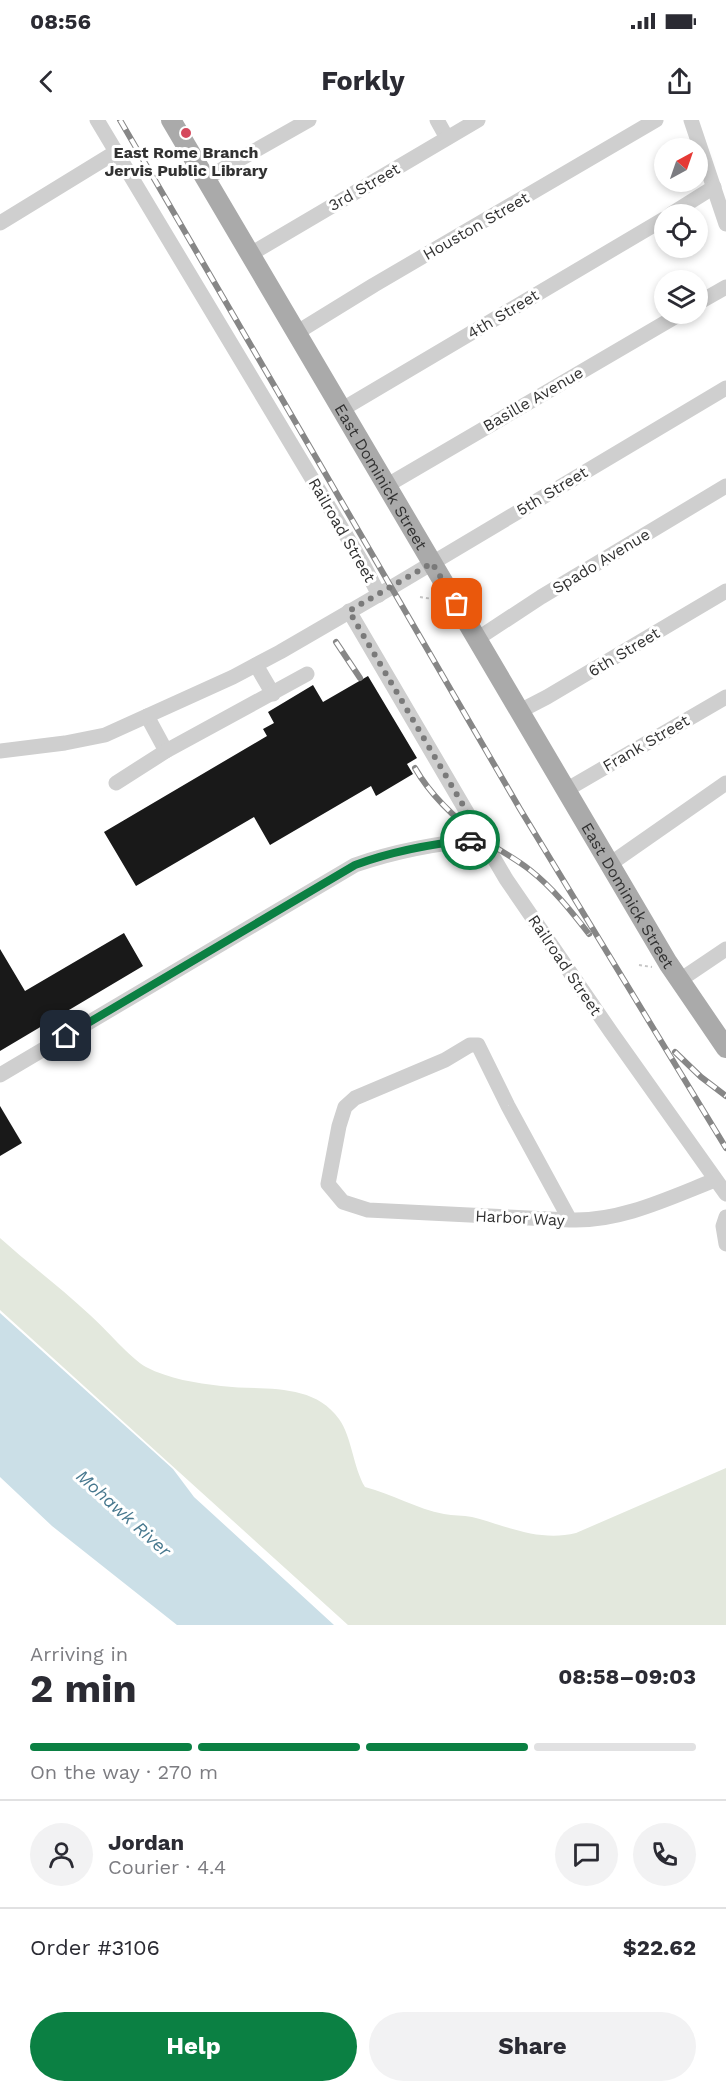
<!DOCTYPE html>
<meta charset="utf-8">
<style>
body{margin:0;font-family:"Work Sans",sans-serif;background:#f2f2f3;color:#2b2b33;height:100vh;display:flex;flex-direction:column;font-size:22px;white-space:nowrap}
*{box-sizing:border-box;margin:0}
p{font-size:20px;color:#7c7c81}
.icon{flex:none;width:33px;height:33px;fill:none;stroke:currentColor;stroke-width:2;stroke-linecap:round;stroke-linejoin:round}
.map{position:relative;height:1505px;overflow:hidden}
.sheet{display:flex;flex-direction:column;background:#fff;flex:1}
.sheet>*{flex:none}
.needle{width:39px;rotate:40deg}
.tools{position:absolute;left:654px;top:18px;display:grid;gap:12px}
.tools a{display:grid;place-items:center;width:54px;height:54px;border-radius:50%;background:#fff;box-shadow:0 3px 9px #0003;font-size:30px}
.pin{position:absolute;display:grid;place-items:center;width:51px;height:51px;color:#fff;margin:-26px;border-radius:12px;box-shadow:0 3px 9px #0006}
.courier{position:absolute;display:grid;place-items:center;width:60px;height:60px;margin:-30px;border:4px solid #0b8043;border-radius:50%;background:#fff;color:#222;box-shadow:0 2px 8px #0007}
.overview em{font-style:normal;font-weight:700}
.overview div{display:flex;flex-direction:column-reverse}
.overview{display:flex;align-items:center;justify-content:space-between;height:102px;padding:0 30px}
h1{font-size:39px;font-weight:700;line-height:45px}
.bar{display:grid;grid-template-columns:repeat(4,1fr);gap:9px 6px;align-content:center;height:72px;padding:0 30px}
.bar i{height:8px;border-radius:4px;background:#e1e1e2}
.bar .current{background:#0b8043}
.bar p{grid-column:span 4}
.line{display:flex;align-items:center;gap:15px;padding:0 30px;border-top:2px solid #e1e1e2}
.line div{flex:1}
.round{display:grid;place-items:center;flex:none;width:63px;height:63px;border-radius:32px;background:#f2f2f3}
.cta{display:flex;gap:12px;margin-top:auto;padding:12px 30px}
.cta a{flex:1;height:69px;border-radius:36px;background:#0b8043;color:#fff;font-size:24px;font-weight:700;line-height:69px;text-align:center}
.cta a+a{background:#f2f2f3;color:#2b2b33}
.status{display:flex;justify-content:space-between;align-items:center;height:42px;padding:0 30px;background:#fff;direction:ltr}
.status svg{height:16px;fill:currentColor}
header{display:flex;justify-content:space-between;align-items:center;height:78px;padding:0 30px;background:#fff;font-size:27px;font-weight:700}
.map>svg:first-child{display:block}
.green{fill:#e3e8dd}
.water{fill:#cbdfe7}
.building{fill:#191919}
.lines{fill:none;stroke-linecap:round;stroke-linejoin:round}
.path{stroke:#c6c6c6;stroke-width:2;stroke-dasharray:3 3;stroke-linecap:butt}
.minor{stroke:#cfcfcf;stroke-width:15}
.major{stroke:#aaa;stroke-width:20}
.rail-casing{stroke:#878787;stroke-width:6}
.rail{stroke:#fff;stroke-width:4;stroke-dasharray:11;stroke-linecap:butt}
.done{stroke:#7a7a7a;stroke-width:6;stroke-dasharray:0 10.8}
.route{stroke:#0b8043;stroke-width:8}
.poi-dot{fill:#d5495d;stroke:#fff;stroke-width:2}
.labels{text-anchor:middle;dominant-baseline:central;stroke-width:6;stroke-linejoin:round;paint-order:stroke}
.poi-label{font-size:16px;font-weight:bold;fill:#323232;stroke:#fff}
.street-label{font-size:16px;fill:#323232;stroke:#fff}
.water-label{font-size:18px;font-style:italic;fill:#47788e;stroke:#fff}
</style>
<div class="status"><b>08:56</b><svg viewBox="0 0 49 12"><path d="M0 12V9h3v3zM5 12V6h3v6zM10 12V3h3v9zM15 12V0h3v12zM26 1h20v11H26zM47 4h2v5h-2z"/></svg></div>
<header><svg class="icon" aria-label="back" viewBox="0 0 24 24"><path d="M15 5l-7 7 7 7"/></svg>Forkly<svg class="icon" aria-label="share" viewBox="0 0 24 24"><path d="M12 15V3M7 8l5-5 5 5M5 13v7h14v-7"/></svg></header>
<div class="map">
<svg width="726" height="1505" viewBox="0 0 726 1505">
<rect width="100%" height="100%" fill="#fff"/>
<path class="green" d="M0,1118c29,26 61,50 90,77 15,13 41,44 56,52 23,12 50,16 75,19 40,5 91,-5 118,33 13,18 14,48 26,68 27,7 52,22 79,27 9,2 19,1 28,3 35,9 67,25 104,16l150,-65v157h-378l-348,-315z"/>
<path class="water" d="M0,1193l173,156 21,28 140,128h-157l-125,-99 -52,-49z"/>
<g class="building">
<path d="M368,556l49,82 -10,6 6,10 -37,22 -5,-10 -101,59 -16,-28 -118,69 -32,-54 163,-96 -4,-7 11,-6 -6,-11 45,-27 10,17z"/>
<path d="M124,813l19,33 -143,85v-102l25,42z"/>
<path d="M0,986l22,37 -22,13z"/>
</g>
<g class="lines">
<g class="path">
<path d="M420,477l13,2"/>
<path d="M639,845l13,2"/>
</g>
<g class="minor">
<path d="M97,0l265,442 17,33"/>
<path d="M437,0l10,18"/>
<path d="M691,0l35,104"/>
<path d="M205,59l104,-59"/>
<path d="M671,94l43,-27"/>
<path d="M0,103l116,-71"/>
<path d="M249,135l229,-135"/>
<path d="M698,183l28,-16"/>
<path d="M296,213l78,-48 282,-165"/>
<path d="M341,290l323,-191"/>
<path d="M386,366l294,-172"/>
<path d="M349,491l157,268 105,153 115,162"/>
<path d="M477,519l64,-42 185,-111"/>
<path d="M256,545l17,29"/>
<path d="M520,591l27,-14 179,-106"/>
<path d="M147,596l19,35"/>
<path d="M0,631l65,-8 40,-8 128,-58 47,-25 112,-65 334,-199"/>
<path d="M116,663l50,-32 141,-77"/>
<path d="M566,670l160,-93"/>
<path d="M610,744l116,-81"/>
<path d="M680,860l46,-31"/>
<path d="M0,955l355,-210c43,-15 83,-22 128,-26"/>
<path d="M726,1097l-3,9 3,18"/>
<path d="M570,1100l-62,-114 -30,-61h-8l-25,15 -90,38 -10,9 -6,19 -11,58 15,18 25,8 202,10c50,2 99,-22 145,-40"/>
</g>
<path class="major" id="s1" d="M171,0l497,843 58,85"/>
<g class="rail-casing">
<g id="rail">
<path d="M120,0l400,689 206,339"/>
<path d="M336,522l24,36"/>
<path d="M415,648c16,28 43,53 69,72 15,10 32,19 46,30 23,18 41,41 59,64"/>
<path d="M675,932l26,25 25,19"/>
</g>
</g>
<use href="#rail" class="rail"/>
</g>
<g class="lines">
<path class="done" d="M457,484l-25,-41 -83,48 134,228 -13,1"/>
<path class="route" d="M66,916l289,-171c38,-14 75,-21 115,-25"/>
</g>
<circle class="poi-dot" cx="186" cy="13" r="6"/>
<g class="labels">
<g class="poi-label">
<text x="186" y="32">East Rome Branch<tspan x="186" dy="18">Jervis Public Library</tspan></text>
</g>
<g class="street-label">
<text transform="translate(364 67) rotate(-30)">3rd Street</text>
<text transform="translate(476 106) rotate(-30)">Houston Street</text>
<text transform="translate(503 194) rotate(-31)">4th Street</text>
<text transform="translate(533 279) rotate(-30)">Basille Avenue</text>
<text stroke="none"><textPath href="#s1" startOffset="414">East Dominick Street</textPath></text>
<text transform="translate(552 371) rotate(-31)">5th Street</text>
<text transform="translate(342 410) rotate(60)">Railroad Street</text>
<text transform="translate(601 441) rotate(-31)">Spado Avenue</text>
<text transform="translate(624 532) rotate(-31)">6th Street</text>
<text transform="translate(646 623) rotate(-30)">Frank Street</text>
<text stroke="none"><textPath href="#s1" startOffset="900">East Dominick Street</textPath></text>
<text transform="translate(565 845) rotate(56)">Railroad Street</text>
<text transform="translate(520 1098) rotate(3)">Harbor Way</text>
</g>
<g class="water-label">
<text transform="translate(124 1393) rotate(42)">Mohawk River</text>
</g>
</g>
</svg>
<div class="tools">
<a><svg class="needle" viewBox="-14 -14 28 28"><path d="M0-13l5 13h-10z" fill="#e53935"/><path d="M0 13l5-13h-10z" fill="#7c7c81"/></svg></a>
<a><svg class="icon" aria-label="locate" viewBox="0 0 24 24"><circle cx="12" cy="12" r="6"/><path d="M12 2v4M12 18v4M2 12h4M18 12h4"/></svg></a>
<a><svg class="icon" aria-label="layers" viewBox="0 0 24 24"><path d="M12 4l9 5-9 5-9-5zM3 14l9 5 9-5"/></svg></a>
</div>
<div class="pin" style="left:457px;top:484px;background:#ea580c"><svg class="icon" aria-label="bag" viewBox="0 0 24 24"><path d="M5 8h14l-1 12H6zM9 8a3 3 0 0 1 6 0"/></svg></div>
<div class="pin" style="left:66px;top:916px;background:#1f2937"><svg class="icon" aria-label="home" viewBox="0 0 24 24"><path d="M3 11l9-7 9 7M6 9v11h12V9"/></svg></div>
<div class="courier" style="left:470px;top:720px"><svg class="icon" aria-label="car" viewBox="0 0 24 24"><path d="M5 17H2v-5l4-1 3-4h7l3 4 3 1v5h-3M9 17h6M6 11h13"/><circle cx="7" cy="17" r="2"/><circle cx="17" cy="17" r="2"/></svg></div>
</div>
<section class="sheet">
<div class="overview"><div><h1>2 min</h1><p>Arriving in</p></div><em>08:58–09:03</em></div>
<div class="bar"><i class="current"></i><i class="current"></i><i class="current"></i><i></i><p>On the way · 270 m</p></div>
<div class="line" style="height:108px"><a class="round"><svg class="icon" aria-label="person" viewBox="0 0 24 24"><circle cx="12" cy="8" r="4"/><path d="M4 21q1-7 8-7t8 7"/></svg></a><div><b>Jordan</b><p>Courier · 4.4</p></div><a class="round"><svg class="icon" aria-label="chat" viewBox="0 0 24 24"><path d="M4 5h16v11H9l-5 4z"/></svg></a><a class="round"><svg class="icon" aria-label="phone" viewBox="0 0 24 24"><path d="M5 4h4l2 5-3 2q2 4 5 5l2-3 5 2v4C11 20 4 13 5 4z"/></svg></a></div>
<div class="line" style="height:78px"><div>Order #3106</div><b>$22.62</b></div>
<div class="cta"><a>Help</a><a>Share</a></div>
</section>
